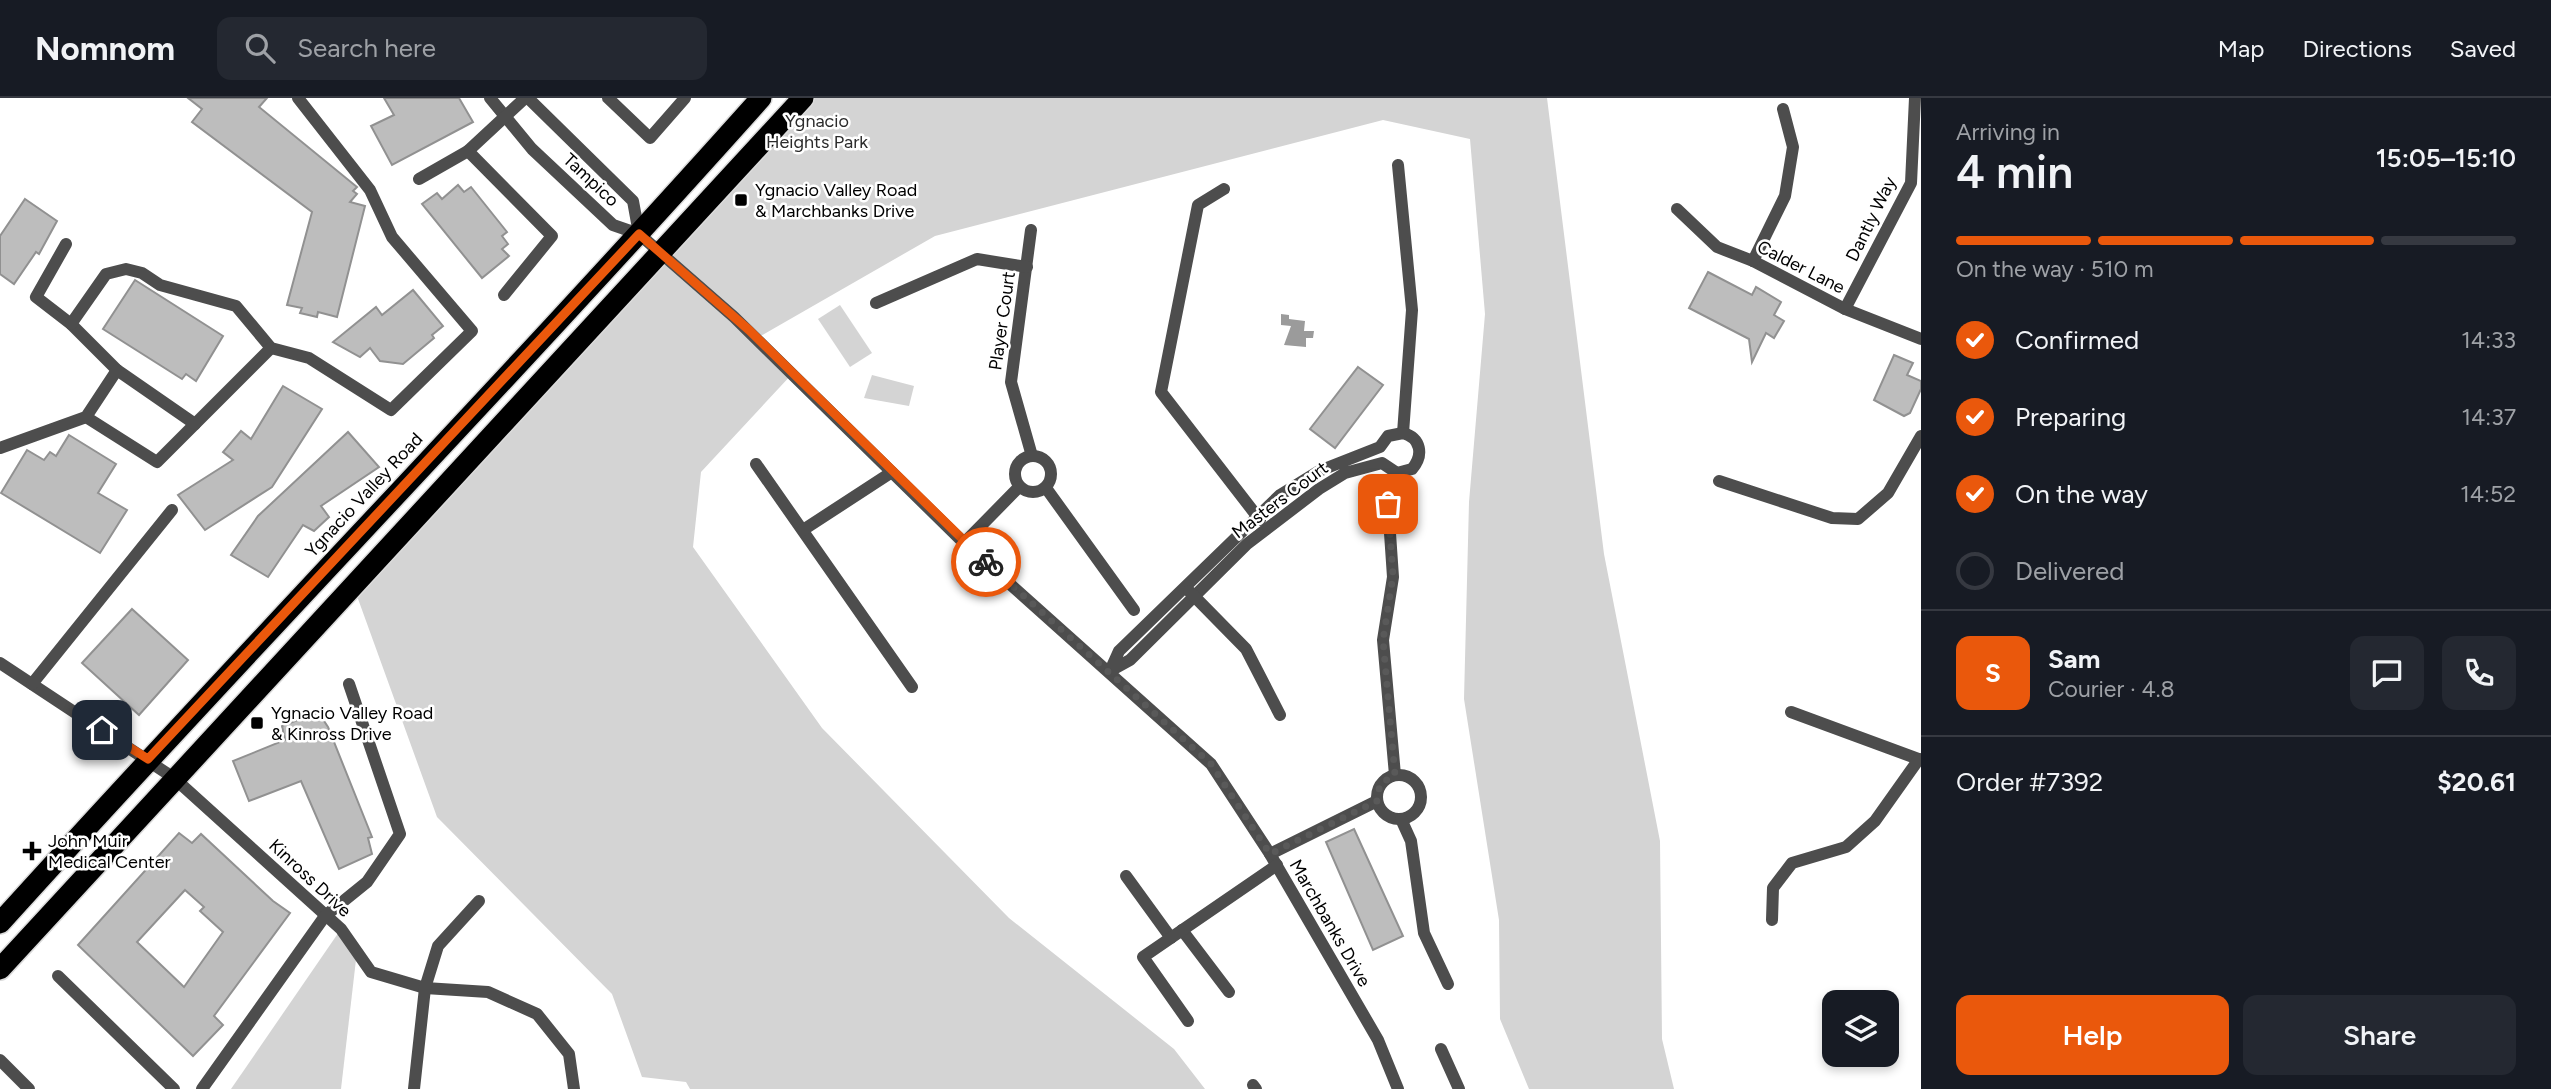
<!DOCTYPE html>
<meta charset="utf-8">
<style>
body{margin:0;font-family:Figtree,sans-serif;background:#242831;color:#f1f3f6;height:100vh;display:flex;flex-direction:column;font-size:26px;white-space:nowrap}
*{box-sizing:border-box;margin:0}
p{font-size:23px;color:#9ea1a6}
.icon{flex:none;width:38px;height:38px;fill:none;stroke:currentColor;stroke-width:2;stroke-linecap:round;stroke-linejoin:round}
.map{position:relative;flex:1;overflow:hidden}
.side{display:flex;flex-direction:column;background:#171b24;width:630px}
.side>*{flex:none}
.controls{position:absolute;left:1822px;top:892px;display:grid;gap:14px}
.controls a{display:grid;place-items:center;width:77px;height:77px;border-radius:14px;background:#171b24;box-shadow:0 4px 10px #0003;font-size:35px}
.pin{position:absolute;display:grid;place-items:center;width:60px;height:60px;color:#fff;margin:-30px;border-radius:14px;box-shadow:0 4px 10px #0006}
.courier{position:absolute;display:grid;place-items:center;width:70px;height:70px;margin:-35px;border:5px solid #ea580c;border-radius:50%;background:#fff;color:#222;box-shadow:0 2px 9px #0007}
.headline em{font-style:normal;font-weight:600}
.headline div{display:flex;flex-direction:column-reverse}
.headline{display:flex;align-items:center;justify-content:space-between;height:119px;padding:0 35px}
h1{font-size:46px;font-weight:600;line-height:52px}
.bar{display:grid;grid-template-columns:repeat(4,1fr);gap:10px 7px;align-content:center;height:84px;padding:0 35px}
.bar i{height:9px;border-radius:5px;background:#363941}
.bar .selected{background:#ea580c}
.bar p{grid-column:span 4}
.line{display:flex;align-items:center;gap:18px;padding:0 35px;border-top:2px solid #363941}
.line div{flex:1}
.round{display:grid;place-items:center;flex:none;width:74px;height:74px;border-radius:14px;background:#242831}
ol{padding:0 35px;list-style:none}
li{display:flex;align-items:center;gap:21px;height:77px}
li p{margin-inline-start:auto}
li .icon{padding:7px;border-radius:50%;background:#ea580c;color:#fff;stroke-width:4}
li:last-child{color:#9ea1a6}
li i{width:38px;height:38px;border:4px solid #363941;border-radius:50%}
.button{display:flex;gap:14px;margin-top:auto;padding:14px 35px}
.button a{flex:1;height:80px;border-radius:14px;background:#ea580c;color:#fff;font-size:28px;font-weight:600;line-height:80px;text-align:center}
.button a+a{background:#242831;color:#f1f3f6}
header{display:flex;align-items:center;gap:42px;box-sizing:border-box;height:98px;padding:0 35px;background:#171b24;border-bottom:2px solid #363941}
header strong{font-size:33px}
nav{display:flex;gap:38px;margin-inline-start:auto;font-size:24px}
.search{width:490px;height:63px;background:#242831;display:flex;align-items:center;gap:18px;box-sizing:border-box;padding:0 24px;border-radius:14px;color:#9ea1a6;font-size:26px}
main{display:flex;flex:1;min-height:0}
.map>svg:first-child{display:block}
.green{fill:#d4d4d4}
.water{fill:#9b9b9b}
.building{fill:#bdbdbd;stroke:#919191;stroke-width:2;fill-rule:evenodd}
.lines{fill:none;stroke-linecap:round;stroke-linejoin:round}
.highway-casing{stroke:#dbdbdb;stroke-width:24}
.minor{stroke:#4d4d4d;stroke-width:12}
.highway{stroke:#000;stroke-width:21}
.done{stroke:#595959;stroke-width:7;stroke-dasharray:0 12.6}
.route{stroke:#ea580c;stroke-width:9}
.poi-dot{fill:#000;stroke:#fff;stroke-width:2.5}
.labels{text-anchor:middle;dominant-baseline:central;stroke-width:5;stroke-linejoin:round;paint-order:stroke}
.park-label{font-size:18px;fill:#2b2b2b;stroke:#fff}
.street-label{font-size:18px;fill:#000;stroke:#fff}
.poi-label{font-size:18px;fill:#000;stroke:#fff;text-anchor:start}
</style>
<header>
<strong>Nomnom</strong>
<div class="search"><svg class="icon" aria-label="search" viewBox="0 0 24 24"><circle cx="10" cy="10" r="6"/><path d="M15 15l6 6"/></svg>Search here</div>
<nav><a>Map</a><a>Directions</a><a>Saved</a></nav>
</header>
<main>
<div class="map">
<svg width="1921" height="991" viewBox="0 0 1921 991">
<rect width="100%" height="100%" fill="#fff"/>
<g class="green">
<path d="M803,0h744l57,456 56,287 2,198 12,50h-145l-29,-70 -1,-99 -35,-221 5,-197 16,-188 -15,-175 -87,-19 -448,116 -178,102 36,35 -92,99 -8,75 129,181 187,190 165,131 31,40h-515l-4,-7 -44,-5 -30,-83 -175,-177 -84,-232z"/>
<path d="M840,207l32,48 -22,14 -32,-48z"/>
<path d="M872,277l42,11 -5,20 -45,-8z"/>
<path d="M341,831l16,22 -16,138h-110z"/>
</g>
<path class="water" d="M1281,216l8,1v4l16,2 -1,10h10l-1,7h-7v9l-22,-2 7,-19 -10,-1z"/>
<g class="building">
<path d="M188,0h79l-8,9 98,80 -4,4 4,3 -7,8 15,4 -28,111 -19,-5 -1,5 -17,-4 2,-5 -15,-3 25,-93 -120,-90 10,-13z"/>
<path d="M384,0h75l14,24 -81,43 -21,-39 23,-11z"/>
<path d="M458,87l6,7 7,-5 36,45 -5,4 6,8 -6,5 7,7 -27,22 -60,-74 15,-11 5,6z"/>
<path d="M25,101l32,22 -18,33 -3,-2 -22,32 -14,-10v-38z"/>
<path d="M1708,174l44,23 4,-8 25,15 -7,13 10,6 -10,17 -8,-5 -14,29 -3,-23 -60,-31z"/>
<path d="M135,182l88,56 -27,45 -10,-7 -4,5 -79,-50z"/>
<path d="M413,192l30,36 -11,9 2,3 -31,26 -23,-3 -10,-13 -10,9 -27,-15 43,-35 6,8z"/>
<path d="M1894,257l19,8 -6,12 14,6v8l-11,24 -6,3 -30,-16z"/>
<path d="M1358,269l25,18 -48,63 -25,-19z"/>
<path d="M283,288l39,23 -50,78 -67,43 -27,-35 55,-35 -10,-8 18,-21 10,8z"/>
<path d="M348,334l31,35 -58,39 8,11 -15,14 -11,-6 -35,52 -37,-22 27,-39z"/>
<path d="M69,337l47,29 -18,29 29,17 -27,43 -99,-60 26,-43 17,10 6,-8 6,4z"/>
<path d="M132,511l56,51 -49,55 -57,-52z"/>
<path d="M318,614l10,15 44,110 -4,1 4,16 -33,15 -38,-88 -52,20 -16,-40 52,-21 -3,-14z"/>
<path d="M1354,731l49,107 -30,14 -47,-108z"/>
<path d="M179,735l13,10 9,-9 72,67 17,12 -76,103 9,9 -30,31 -115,-111zM185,792l19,17 -4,4 23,21 -39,55 -47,-45z"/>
</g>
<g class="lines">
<g class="highway-casing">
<g id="highway">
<path d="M0,825c251,-278 512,-546 761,-825"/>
<path d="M0,871l803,-871"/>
</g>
</g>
<g class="minor">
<path d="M490,0l42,51 81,76 26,9 95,83 230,226 247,221 59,90 108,186 20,49"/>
<path d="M528,0l105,103 6,33"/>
<path d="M608,0l42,40 35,-40"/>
<path d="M468,53l57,-53"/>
<path d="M1398,67l14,145 -9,123"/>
<path d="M419,81l49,-28 84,85 -48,59"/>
<path d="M1224,91l-26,16 -37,187 99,128"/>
<path d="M1677,111l40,38 36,14 92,48 76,30"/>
<path d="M1031,132l-20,152 21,74"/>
<path d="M66,146l-30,53 35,27 46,46"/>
<path d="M1753,163l32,-65 8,-49 -10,-38"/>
<path d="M876,205l101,-44 50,8"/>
<path d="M1845,211l66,-126 4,-85"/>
<path d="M71,226l35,-50 20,-5 16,4 18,12 76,21 35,42 38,10 82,52 81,-79 -80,-94 -22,-47 -72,-92"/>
<path d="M86,319l71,45 114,-114"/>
<path d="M1403,335c18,5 21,22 9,36l-15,4 -15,-10 -37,10 -26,16 -72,55 -117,116 -20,11 9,-20 161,-156 39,-24 61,-24 8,-11z"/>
<path d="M0,350l86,-31 31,-47 78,54"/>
<circle cx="1033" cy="376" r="18"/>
<path d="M756,366l156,223"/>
<path d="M1719,383l113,37 26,1 30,-26 33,-57"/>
<path d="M1046,390l88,122"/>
<path d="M1388,406l5,73 -10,63 12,135"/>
<path d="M803,432l89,-58"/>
<path d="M964,445l55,-56"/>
<path d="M1189,493l57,58 34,66"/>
<path d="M0,565l174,115 167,151 30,43 54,16 63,4 49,22 32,40 5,35"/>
<path d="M32,586l140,-174"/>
<path d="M1791,614l130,48"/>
<circle cx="1399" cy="699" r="22"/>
<path d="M1401,721l10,22 13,92 24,51"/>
<path d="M1270,756l107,-53"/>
<path d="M1126,778l45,62"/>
<path d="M1772,822l1,-32 19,-25 54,-16 29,-26 44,-62"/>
<path d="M1182,832l47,62"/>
<path d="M58,878l116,113"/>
<path d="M1188,923l-45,-64 134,-92"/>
<path d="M1441,951l18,40"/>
<path d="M0,962l29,29"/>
<path d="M1253,987l3,4"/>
<path d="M202,991l123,-173 42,-34 33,-48 -51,-150"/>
<path d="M414,991l11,-101 13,-42 41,-45"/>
</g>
<use href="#highway" class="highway"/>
</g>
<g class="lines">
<path class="done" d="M986,464l225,202 59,90 107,-53 3,-17 15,-9 -12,-135 10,-64 -5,-72"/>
<path class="route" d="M102,632l46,29 491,-525 110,96 237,232"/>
</g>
<g class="poi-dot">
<rect x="734" y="95" width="14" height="14" rx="3.5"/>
<rect x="250" y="618" width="14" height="14" rx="3.5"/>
<path d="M28.5 742.5h7v7h7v7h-7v7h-7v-7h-7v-7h7z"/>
</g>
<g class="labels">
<g class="park-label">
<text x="817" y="23">Ygnacio<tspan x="817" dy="21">Heights Park</tspan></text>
</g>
<g class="street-label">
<text transform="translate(591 82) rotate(43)">Tampico</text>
<text transform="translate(1871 121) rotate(-64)">Dantly Way</text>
<text transform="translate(1801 169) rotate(27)">Calder Lane</text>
<text transform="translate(1002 223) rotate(-82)">Player Court</text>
<text transform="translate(364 397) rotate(-47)">Ygnacio Valley Road</text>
<text transform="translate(1280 402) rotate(-37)">Masters Court</text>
<text transform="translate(310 780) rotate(43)">Kinross Drive</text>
<text transform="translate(1330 825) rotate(60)">Marchbanks Drive</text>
</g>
<g class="poi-label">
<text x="755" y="92">Ygnacio Valley Road<tspan x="755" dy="21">&amp; Marchbanks Drive</tspan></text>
<text x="271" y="615">Ygnacio Valley Road<tspan x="271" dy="21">&amp; Kinross Drive</tspan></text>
<text x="48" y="743">John Muir<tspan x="48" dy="21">Medical Center</tspan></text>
</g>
</g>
</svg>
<div class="controls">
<a><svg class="icon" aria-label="layers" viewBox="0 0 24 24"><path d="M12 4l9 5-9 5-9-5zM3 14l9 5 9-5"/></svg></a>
</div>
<div class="pin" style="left:1388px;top:406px;background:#ea580c"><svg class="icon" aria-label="bag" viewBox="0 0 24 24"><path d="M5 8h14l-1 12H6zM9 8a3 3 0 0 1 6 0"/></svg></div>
<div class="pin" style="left:102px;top:632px;background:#1f2937"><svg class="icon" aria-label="home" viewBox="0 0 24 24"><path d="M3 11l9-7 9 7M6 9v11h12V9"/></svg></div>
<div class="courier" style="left:986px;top:464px"><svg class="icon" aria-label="bike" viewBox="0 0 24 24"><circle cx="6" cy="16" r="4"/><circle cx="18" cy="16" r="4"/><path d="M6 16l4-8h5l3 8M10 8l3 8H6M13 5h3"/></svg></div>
</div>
<section class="side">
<div class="headline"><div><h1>4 min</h1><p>Arriving in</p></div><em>15:05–15:10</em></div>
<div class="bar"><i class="selected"></i><i class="selected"></i><i class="selected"></i><i></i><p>On the way · 510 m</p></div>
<ol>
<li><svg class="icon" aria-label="check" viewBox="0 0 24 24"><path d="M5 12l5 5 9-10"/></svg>Confirmed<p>14:33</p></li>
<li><svg class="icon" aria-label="check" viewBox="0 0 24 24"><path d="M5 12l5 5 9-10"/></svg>Preparing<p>14:37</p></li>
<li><svg class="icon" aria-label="check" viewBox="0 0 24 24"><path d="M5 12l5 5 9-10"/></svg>On the way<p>14:52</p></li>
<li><i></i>Delivered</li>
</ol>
<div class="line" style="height:126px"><b class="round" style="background:#ea580c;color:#fff">S</b><div><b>Sam</b><p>Courier · 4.8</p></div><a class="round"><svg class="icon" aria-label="chat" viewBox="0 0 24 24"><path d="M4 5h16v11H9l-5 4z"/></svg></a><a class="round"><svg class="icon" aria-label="phone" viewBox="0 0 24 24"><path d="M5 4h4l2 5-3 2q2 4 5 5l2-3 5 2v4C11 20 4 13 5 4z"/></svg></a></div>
<div class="line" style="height:91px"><div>Order #7392</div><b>$20.61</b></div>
<div class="button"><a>Help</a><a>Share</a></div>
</section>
</main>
